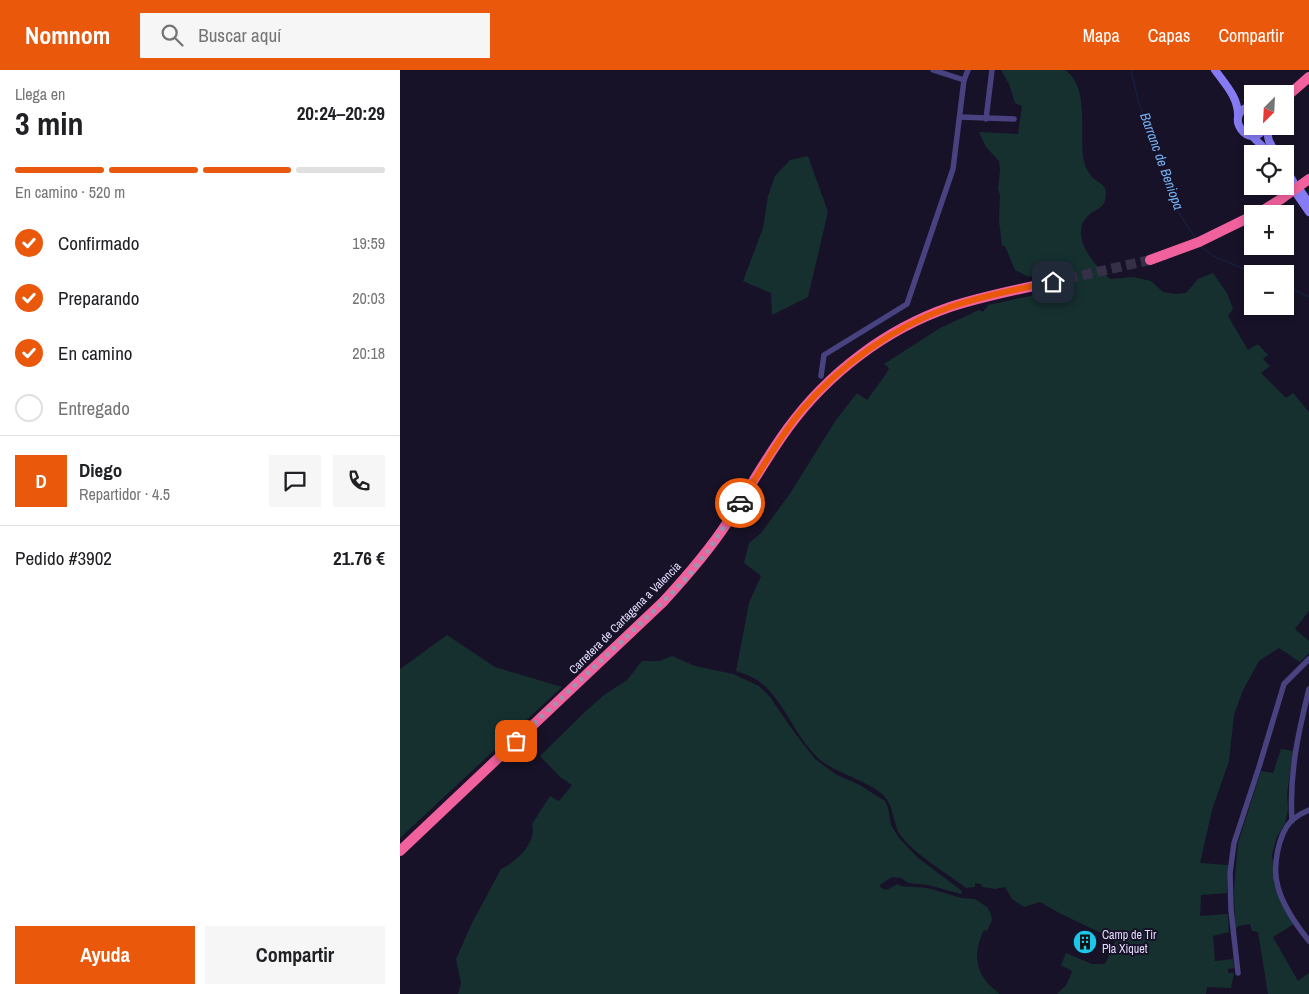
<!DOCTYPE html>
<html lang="es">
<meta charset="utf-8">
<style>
body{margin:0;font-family:"Archivo Narrow",sans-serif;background:#f6f6f6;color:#202124;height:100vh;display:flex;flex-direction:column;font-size:19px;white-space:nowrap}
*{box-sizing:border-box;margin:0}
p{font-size:16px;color:#757577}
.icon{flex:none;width:28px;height:28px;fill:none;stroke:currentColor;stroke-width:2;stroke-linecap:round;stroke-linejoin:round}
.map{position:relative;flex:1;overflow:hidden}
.details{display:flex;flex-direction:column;background:#fff;width:400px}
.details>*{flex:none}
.needle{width:32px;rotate:204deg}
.buttons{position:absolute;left:844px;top:15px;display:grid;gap:10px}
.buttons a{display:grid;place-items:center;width:50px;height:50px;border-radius:0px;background:#fff;box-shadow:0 2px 8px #0003;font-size:25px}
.pin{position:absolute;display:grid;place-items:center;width:42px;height:42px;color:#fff;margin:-21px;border-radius:10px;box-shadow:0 2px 8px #0006}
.courier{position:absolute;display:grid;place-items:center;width:50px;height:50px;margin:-25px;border:4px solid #ea580c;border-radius:50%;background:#fff;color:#222;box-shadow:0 1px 6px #0007}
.head em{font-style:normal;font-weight:700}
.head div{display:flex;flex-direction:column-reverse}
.head{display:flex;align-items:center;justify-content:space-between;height:85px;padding:0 15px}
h1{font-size:32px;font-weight:700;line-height:38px}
.bar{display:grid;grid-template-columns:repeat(4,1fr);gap:8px 5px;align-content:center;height:60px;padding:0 15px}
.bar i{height:6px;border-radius:4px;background:#e0e0e0}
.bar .on{background:#ea580c}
.bar p{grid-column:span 4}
.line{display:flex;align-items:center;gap:12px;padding:0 15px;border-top:1px solid #e0e0e0}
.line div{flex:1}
.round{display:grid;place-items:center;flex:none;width:52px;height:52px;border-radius:0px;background:#f6f6f6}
ol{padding:0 15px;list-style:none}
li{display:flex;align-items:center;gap:15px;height:55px}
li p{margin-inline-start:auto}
li .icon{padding:5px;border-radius:50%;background:#ea580c;color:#fff;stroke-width:4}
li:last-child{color:#757577}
li i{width:28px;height:28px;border:2px solid #e0e0e0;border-radius:50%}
.action{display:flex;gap:10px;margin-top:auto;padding:10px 15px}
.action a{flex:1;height:58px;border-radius:0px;background:#ea580c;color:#fff;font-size:20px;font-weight:700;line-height:58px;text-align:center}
.action a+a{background:#f6f6f6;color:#202124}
header{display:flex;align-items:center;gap:30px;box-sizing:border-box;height:70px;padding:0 25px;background:#ea580c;color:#fff}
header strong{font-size:24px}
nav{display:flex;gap:28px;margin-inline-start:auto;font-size:18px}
.search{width:350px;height:45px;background:#f6f6f6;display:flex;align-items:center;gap:12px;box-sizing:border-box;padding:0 18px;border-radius:0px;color:#757577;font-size:19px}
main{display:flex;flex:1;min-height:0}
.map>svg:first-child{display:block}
.green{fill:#163030}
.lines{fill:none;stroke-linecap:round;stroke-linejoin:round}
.stream{stroke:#142549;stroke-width:1}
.highway-tunnel{stroke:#353047;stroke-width:10;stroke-dasharray:10 5;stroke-linecap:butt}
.street{stroke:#484281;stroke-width:5.5}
.secondary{stroke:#867bf3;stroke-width:8}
.highway{stroke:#f1619d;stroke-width:10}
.highway-bridge{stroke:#f1619d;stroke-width:10}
.done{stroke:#9a95b1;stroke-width:5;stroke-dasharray:0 9}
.route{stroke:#ea580c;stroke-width:6}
.labels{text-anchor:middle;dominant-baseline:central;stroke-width:4;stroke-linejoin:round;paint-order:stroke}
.street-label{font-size:12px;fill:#e1dbfc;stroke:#171227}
.poi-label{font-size:12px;fill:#e1dbfc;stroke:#171227;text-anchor:start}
.water-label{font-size:14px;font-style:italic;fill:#73aff2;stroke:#171227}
</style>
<header>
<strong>Nomnom</strong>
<div class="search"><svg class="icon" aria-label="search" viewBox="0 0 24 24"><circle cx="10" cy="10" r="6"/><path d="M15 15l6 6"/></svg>Buscar aquí</div>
<nav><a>Mapa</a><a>Capas</a><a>Compartir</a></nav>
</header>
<main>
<section class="details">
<div class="head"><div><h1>3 min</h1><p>Llega en</p></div><em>20:24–20:29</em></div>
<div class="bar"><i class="on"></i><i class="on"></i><i class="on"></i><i></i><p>En camino · 520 m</p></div>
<ol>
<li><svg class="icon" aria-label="check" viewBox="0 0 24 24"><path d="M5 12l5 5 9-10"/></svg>Confirmado<p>19:59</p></li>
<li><svg class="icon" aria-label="check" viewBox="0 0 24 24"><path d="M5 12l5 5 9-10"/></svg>Preparando<p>20:03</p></li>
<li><svg class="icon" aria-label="check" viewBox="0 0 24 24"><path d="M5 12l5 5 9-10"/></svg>En camino<p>20:18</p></li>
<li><i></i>Entregado</li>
</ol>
<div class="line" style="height:90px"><b class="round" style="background:#ea580c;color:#fff">D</b><div><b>Diego</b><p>Repartidor · 4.5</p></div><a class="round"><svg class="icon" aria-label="chat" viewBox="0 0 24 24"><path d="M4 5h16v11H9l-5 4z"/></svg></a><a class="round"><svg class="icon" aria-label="phone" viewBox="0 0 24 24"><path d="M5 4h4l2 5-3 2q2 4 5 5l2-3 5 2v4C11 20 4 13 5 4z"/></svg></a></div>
<div class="line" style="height:65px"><div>Pedido #3902</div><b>21.76 €</b></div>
<div class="action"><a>Ayuda</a><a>Compartir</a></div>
</section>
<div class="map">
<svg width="909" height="924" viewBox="0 0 909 924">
<rect width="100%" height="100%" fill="#171227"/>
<g class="green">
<path d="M601,0h64c26,18 13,64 19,91 1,5 5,13 9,17 6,5 14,7 13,17 -2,17 -12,13 -19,22 -18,19 8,49 23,62l23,-2 18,4 12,11 13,2 10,-1 12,-14 15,-6 14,20 6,16 -5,7 20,34 10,-6 10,11 -5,4 7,7 -9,7 25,25 7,-5 16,19v199l-14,18 14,12v12l-9,9 -21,-14 -20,13 -16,29 -9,25 -5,46 -17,49 -12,53 28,2 -1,28 -26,2 -1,21 28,-2 1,18 -16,4 2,25 18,-2 1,9 -6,1v4h6l-3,15 -24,-1 -1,7h-149l10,-10 5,-13 -11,-6 5,-12 26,11h13l11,-24 -55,-26 -21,-12 -16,5 -12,-8 -7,-12 -10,2 -13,-2 -1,-3 -6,-1v4l-9,1c-18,-14 -52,-34 -65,-52 -9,-13 -6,-30 -18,-41 -17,-16 -48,-21 -66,-38 -24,-23 -33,-58 -60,-77 -6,-4 -15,-7 -21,-9l13,-68 12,-27 -17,-13 5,-20 12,-10 28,-38 47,-75 21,-27 10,7 19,-26 3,-6 -5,-4 56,-36 39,-18 4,2 5,-7 42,-9 30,-8 -3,-19 -28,8 -14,-7 -10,-24h-3l-3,-26 1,-24 -2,-7 2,-19 -1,-9 -13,-14 -7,-15 39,2 4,-28 -7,-3 -6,-19z"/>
<path d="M408,86l20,56 -20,85 -36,18 -1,-22 -28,-12 20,-53 5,-32 7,-20 15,-16z"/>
<path d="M47,565l48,32 67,20 -162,151v-169z"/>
<path d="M272,586l23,10 38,8 26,12 11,11 24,35 21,27 22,16 21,9 27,17 3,7 3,17 8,13 18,19 45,34 -1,3 -33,-9 -20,-2 -7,-5 -9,-1 -12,8 1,3 5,2 12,-6 2,2 28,2 33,10 14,1 12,8 4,7 1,6 -5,11 -3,-1c-13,26 -8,47 16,64h-542l3,-11 -5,-24 16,-36 29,-54c16,-8 36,-26 31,-45l18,-28 9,5 13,-16 -12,-8 -20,-21 45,-44 19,-17 23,-15 15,-19h17z"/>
<path d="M881,679l12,2 -6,43 1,16 -3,13 -9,16 -4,16 2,22 20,47 -21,13 25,44 11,-8v21h-41l-10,-62 -6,-1 -2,-7 -12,2 -3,5 -1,-41 4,-47 23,-72 12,2z"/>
</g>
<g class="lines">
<g class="stream">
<path d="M731,0l7,30 34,97 5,13 19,29"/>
<path d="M801,176l12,10 43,18"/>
<path d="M885,215l24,12"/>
</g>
<path class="highway-tunnel" d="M653,212l97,-22"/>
<g class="street">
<path d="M533,0l31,10"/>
<path d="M560,47l54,2"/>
<path d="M586,49l6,-49"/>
<path d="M421,306l3,-21 83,-51 46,-135 11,-89 4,-10"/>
<path d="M909,740c-5,2 -12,6 -17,10 -14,14 -20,48 -14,67 5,19 19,39 31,54"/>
<path d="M892,751c-3,-47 6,-87 17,-132"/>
<path d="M838,903l-7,-63 -1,-37 4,-30 25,-76 25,-83 25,-25"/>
</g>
<g class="secondary">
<path d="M815,0c10,14 24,28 23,47"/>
<path d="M852,36c-32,6 -2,49 14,20"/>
<path d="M866,57l3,14 7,13"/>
<path d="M852,66l18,18"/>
<path d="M885,98l8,13"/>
<path d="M885,107l24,35"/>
<path d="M900,120l9,13"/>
</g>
<g class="highway">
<path d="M885,28l24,-21"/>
<path d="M857,144l24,-15"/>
<path d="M750,190l49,-18 53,-26"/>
<path d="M0,781l263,-249c23,-25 45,-50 64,-79 21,-32 39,-65 61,-95 40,-55 98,-99 162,-121 34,-11 69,-18 103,-25"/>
</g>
<path class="highway-bridge" d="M881,129l28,-20"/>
</g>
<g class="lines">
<path class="done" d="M116,671l147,-139 25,-26 19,-24 33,-49"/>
<path class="route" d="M340,433c20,-31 38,-64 61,-92 39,-46 92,-84 149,-104 33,-11 68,-18 103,-25"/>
</g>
<defs>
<g id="building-disc" transform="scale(1.25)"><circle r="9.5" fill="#19c8ea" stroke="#171227"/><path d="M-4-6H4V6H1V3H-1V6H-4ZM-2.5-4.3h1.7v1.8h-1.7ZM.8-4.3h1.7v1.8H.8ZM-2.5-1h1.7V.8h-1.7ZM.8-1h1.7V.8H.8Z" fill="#111"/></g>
</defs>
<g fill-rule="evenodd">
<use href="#building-disc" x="685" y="872"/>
</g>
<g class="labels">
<g class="street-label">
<text transform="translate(225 548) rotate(-45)">Carretera de Cartagena a Valencia</text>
</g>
<g class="poi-label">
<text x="702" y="865">Camp de Tir<tspan x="702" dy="14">Pla Xiquet</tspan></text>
</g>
<g class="water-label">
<text transform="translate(762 91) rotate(70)">Barranc de Beniopa</text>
</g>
</g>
</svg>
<div class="buttons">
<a><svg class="needle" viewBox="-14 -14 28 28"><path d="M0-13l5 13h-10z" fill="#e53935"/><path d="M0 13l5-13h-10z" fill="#757577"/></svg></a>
<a><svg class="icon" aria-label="locate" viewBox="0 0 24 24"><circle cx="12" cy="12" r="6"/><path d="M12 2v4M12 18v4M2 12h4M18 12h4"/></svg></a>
<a>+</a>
<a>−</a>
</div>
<div class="pin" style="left:116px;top:671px;background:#ea580c"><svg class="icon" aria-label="bag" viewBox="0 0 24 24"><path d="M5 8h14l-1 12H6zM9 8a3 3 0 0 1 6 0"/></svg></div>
<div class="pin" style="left:653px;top:212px;background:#1f2937"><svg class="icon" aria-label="home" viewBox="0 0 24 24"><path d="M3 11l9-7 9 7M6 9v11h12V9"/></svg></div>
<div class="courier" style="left:340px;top:433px"><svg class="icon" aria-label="car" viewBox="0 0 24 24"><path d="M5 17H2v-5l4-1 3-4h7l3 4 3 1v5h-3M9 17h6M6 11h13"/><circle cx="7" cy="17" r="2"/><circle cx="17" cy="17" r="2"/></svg></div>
</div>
</main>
